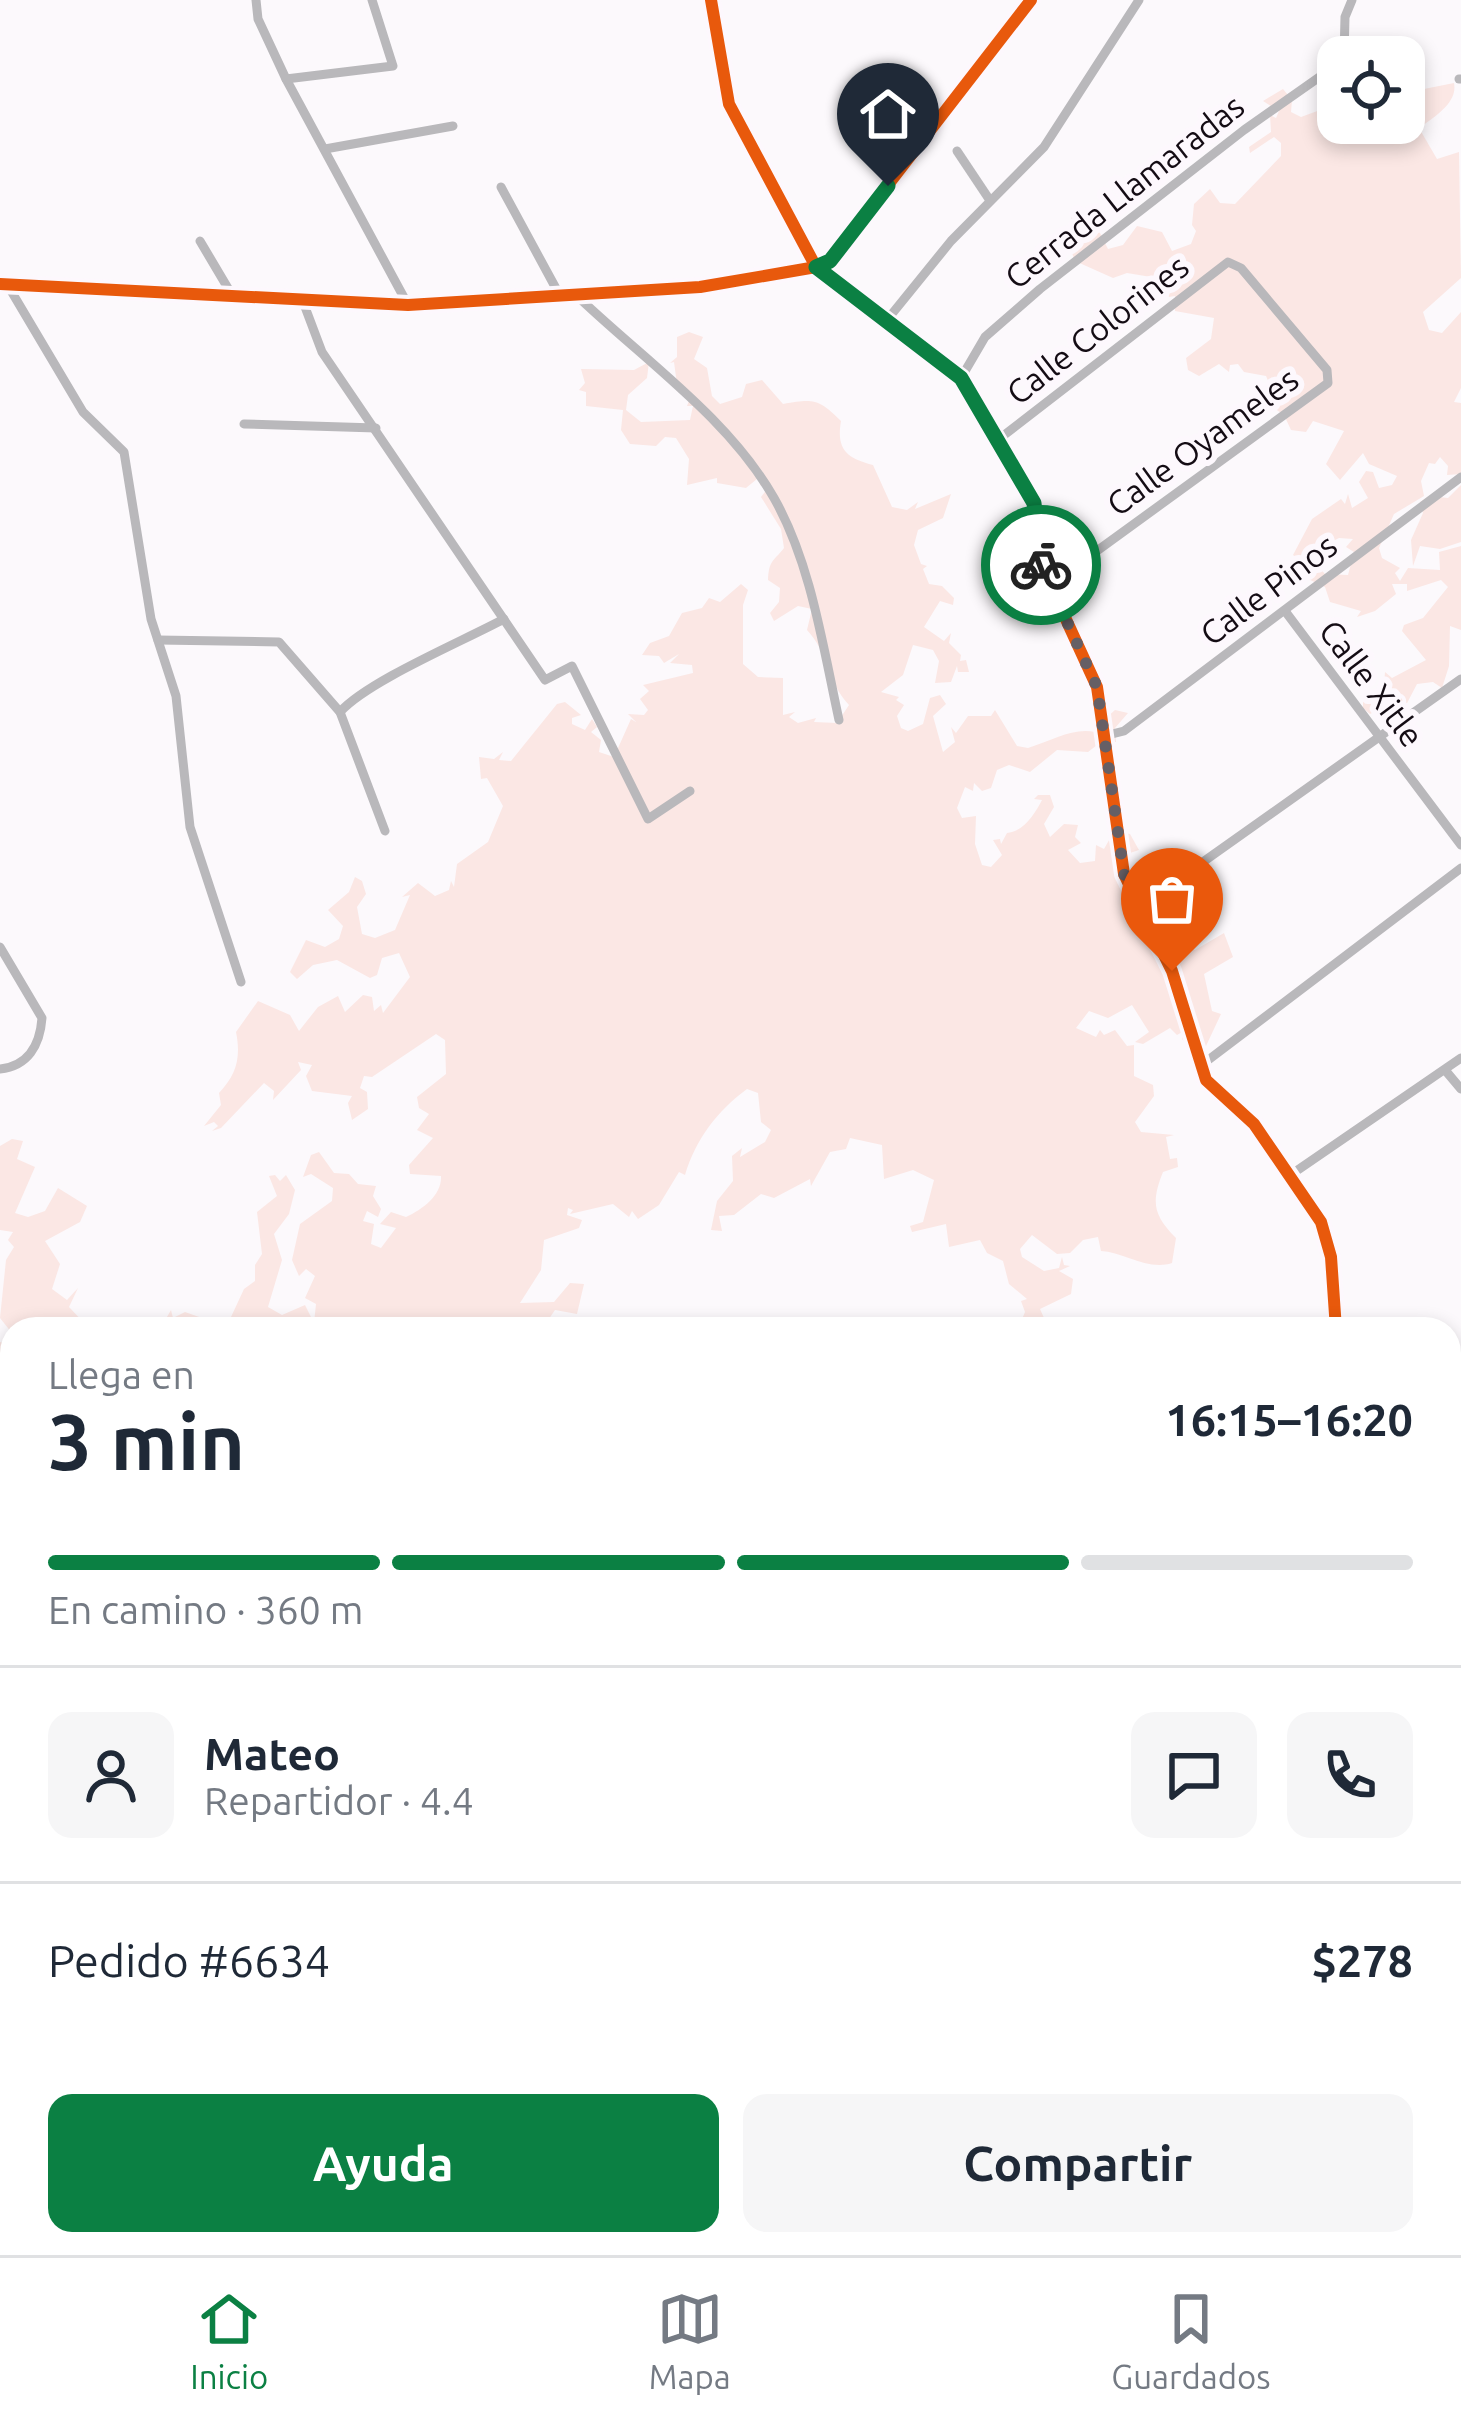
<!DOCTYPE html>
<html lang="es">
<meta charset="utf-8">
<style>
body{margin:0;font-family:Ubuntu,sans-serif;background:#f6f6f7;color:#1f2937;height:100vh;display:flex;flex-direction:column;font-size:45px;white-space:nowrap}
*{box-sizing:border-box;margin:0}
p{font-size:39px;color:#747a83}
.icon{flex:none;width:66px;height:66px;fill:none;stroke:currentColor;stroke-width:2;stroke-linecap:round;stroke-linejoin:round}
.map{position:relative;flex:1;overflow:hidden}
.panel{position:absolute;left:0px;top:1317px;width:1461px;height:939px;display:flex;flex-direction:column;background:#fff;border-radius:36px 36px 0 0;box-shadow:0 6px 18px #0003}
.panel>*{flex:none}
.controls{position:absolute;left:1317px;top:36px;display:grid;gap:24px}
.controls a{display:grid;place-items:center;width:108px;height:108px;border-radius:24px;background:#fff;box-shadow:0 6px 18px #0003;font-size:60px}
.pin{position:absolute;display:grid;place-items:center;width:102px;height:102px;color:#fff;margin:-123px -51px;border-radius:50% 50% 50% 0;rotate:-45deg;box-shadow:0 0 12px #0007}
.pin .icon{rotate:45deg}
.courier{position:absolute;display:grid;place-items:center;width:120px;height:120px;margin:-60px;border:9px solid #0b8043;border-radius:50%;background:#fff;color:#222;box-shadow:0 3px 15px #0007}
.head em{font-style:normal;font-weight:700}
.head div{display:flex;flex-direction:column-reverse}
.head{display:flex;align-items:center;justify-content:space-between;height:204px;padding:0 48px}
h1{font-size:78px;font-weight:700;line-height:90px}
.bar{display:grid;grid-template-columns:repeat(4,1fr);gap:18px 12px;align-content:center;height:144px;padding:0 48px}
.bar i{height:15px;border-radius:9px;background:#e0e1e3}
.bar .current{background:#0b8043}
.bar p{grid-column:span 4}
.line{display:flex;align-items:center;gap:30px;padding:0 48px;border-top:3px solid #e0e1e3}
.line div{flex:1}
.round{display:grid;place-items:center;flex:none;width:126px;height:126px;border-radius:24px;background:#f6f6f7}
.primary-button{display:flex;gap:24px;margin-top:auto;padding:24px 48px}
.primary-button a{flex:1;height:138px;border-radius:24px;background:#0b8043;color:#fff;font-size:48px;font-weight:700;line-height:138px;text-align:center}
.primary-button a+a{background:#f6f6f7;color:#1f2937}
.tabs{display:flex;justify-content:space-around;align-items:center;height:168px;border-top:3px solid #e0e1e3;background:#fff;font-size:33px;color:#747a83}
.tabs a{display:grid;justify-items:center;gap:6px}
.tabs .current{color:#0b8043}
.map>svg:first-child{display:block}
.green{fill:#fbe7e4}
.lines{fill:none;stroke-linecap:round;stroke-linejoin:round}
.minor{stroke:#b9b8bb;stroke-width:9}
.major{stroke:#bcbac0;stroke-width:12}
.cycleway-casing{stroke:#fdf8fd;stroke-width:20}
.cycleway{stroke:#e8590c;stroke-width:12}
.done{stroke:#655f65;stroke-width:12;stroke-dasharray:0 21.6}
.route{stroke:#0b8043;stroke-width:15}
.labels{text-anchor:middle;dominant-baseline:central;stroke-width:12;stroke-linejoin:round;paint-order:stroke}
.street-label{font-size:33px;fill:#140c14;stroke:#fdf8fd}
</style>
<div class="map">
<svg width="1461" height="2255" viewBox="0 0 1461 2255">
<rect width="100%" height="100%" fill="#fcf9fc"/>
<g class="green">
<path d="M1419,79l5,10 30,-6c4,20 -20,34 -35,45l18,31 22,-7 2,126 -38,34 6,18 13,3 19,-21v76l-7,14 7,1v71l-14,1 1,-9 -8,-9 -5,7 -6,-1 -8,18 3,15 -30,18 -15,34 3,10 18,10 -5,5 5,8 8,-13 32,2 -1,-18 22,-6v84l-11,-4 -1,40 -7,22 -9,-6 -16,2 -12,23 -14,2 -1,-5 -20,10 -7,-6v-11l7,4 6,-7 7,6 2,-28 7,6 34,-18 -24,-29 2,-6 19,-7 25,-31 -7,-7 -34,11v-7h-15l4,10 -21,17 -18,6 4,-6 -31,-9 -5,-15 -21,-10 3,-13 7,-2 11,12 23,1 6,-23 -8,-5 7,-8 -14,-1 -33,17 -1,9 -12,-9 19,-36 29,-20 4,5 3,-10 4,14 16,-10 -9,-16 7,-11 7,1 6,16 13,-3 5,-9 -28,-12 -6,-11 -23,27 -14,-16 18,-33 -31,-10 -7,11 -15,-2 -7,-15 -13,-9 5,-7 -10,-23 -22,-4 -6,-8 -8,1 -1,7 -10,-8 -20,12 -11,-6 -2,-12 25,-19 3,-21 -39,-7v-15l-6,1 -6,-12 -7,2 -5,-10 -24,-4 -14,5 -38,-17 -9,-23 6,-22 22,2v5l6,-8 9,6 -11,8 10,20 15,-4 14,-19 25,6 10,19 19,-7 5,-13 -4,-6 2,-21 16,-15 10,14 15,1 46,-48v-13l-7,-6 -24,16 -1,-6 22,-15 -1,-17 6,3 3,-7 -16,-10 20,-12 9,11 -1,12 10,5 19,-7 -3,11 23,14 13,-12h51v-43l2,4z"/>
<path d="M689,332l14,5 -9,22 13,9 5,28 8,8 22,-7 4,-13 16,-4 21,24c30,-5 35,-6 58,17 -5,29 6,37 32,44l19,42 15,3 11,-8 -3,7 36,-15 -8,24 -25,12 -4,15 7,19 6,2 -4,3 6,15 13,2 12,12 -1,7 -13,-4 -16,26 20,14 7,-8 -2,10 12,12 -1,6 6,-1 3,12h-11l-1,-6 -6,16 -16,1 4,-22 -6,-11 -20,-5 -10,30 -22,17 18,5 -3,3 8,5 -7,11 4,12 7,3 15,-7 7,-26 10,-3 6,9 -13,12 10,36 12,-10 -4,-15 5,6 12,-17h23l4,-6 22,36 11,2c29,-9 52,-25 78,-12v-18l9,-8 13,3 -13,15 1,14h-15l-13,10 -31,-2 -27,22 -21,-7 -12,5 -6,18 -9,3 -8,-8 -1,8 -8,-4 -8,21 5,10 14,-2 -1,28 7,21 9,2 11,-12 -9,-15 7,-1 1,5 6,-11c18,-2 28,-20 35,-33l-8,-1 4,-4h12l4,12 -10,17 6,13 14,-13 14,1 -3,12 6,6 -13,7 12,13 15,-2 1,-16 8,4 12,-21 -7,6 1,-10 13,1 -2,7 9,2 9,16 -15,5 -3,5 6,3 -11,8 9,-1 14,23 -15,4 1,12c27,0 42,-23 65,-26l5,5 -16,33 -2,24 18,5 29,-17 9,24 -29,17 8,37 9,3 -15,32 -15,2 -9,-9 2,-8 -7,4 -7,-7 -27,16 -8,-2 14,-10 -17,-27 -24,13 -19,-7 -13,17 20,9 4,-7 4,5 11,-5 12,16 7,-1v31l19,9 1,11 -19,26 6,10 33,3 -8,2 4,22 7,-1 1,9 -15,5c-12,30 -10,43 13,66l-4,25c-24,8 -49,-11 -71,-12l-3,-14 -15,3 -13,13 -13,1 -25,-19 -12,14 2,8 22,14 15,-3 3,-11 2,8 6,1 -11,5 14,8 -2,15 -31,15 9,20h-31l7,-17 -4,-11 6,-2 -18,-15 -6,-23 -16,-8 -7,-13 -31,7 -3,-23 -34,8 -2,-6 13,-4 11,-42 -21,-10 -29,9 -2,-34 -32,-7 -4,11 -16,3 -19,34 -1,-7 -36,19 -13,-4 -27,21 -15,1 3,15 -11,-1 6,-29 16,-20 -1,-25 10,-8 -2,9 25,-15 6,-12 -10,-8 -3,-29 -11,-4c-30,22 -51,50 -62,86l-6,-3 -20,33 -21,14 -6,-8 -3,6 -16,-13 -43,10 3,-4 -5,-2 -1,7 15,5 -3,8 -35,12 -3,30 -21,33 34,-1 16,-19 14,1 -7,30 -22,-4 -13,19h-382l11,-19 2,8 12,-6 34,12 12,-7 13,-28 11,-8v-16l7,-11 -5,-42 20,-16 -8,-20 6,-1 5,6 6,-6 9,15 -6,24 -15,20 8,26 -14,47 14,8 23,-10 9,18 2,-19 -11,-6 10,-22 -9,-7 -7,7 -7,-16 8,-36 32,-23 1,-13 -22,-14 -8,3 8,-22 8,-3 15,21 15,1 9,10 18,2 -3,10 8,13 -3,8 -11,-6 -4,10 11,3 -3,20 10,4 15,-20 -16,-4 11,-12 15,5c17,-8 36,-22 35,-41l-31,-2 -1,-9 24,-27 -16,-8 12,-16 -10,-6 -2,-11 29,-23 -1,-34 -9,-6 -64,43 -8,-1 -4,12 7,4 1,17 -16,11 -4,-17 4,-7 -40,-5 -6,-15 6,-11 -14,-3 3,8 -28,30 1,-9 -10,-8 -43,45 -9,3 6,-5 -4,-4 -10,4 17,-21 -2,-12c18,-19 22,-36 17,-61l22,-31 32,14 9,16 19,-24 20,-11 7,16 18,-17 9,2 2,14 7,-6 2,8 27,-36 -11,-24 -17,5 -5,17 -7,3 -33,-18 -24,5 -16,14 -7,-7 16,-32 19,7 14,-8 4,-13 -15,-16 21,-18 6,-15 7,4 4,13 -9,13 5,27 13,4 20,-8 15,-35 -8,2 16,-14 17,13 14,-6 2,-9 3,6 3,-23 31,-22 15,-36 -16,-28 -6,1 -2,-22 15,2 9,-7 -4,8 12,1 46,-57 8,-2 16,13 -9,3v6l13,6 7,-11 5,8 -6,5 10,8 -2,12 15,5 17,-38 5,3 -8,-8 16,1 4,-5 -8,-11 9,-8 -6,-6 50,-12 -1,-8 -22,-2 9,-9 -15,9 -5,-7 -17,-1 8,-12 19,-7 13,-23 20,-5 7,-10 11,4 21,-18 7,6 -5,15v59l15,13 25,1v37l12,-3 -6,5 9,6 18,-5 -2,4 23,1 12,-18c-22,-23 -20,-52 -42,-75l5,-21 -14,-3 -24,15 -4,-8 9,-11 1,-14 -12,-8c1,-20 5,-18 16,-32l-3,-19 -20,-32 6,-8 -7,-4 3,-11 -17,14 -29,-5v-5l-30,7 2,-26 -13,-21 -11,-1 -9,9 -26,-2 -9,-14 2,-20 -37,-4v-14l-7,-2 6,-7 -4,-14 53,1 15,-8 -2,16 -19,17 -2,15 15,12 49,-2 3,-14h-6l3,-8 -12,-6 -4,-30 -4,1 7,-6v-20z"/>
<path d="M1461,485v57l-21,7 -20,-3 -7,20 -2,-26 12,-27 -3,-11 9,-6 19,2z"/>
<path d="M12,1139l11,2 -6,18 18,8 -20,46 13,4 17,-6 13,-23 29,18 -7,16 -35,19 15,23 -8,25 15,11 11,-12 -9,19 15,16 6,-2v8l-78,4 -12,-15 6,-58 8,-13 -6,-7 5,-8 -13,-2v-84z"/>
<path d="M0,1342l10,2 2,7 -7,66 7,4v244l-12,6z"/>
<path d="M12,1859v202l-12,10v-209z"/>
<path d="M619,2244h145l-19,11h-122z"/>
</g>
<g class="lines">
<g class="minor">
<path d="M256,0l2,19 28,60 122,226"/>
<path d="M711,0l18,104 87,163 145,111 73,125 2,51 61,133 27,187 48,97 34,109 48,44 67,98 10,35 5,72"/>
<path d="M1344,57l1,-40 7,-17"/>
<path d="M286,79l107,-13 -21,-66"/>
<path d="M1459,79h2"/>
<path d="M325,149l128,-23"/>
<path d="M957,151l32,48"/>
<path d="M501,187l58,107"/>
<path d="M200,241l32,54"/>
<path d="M0,284l408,21 292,-18 116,-20 13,-6 202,-261"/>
<path d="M7,284l76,128 41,40 27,167 25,77 14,131 51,155"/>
<path d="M574,293c66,64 154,124 200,205 37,65 49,149 65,222"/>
<path d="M302,299l20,53 223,328 27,-14 76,153 42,-28"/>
<path d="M887,320l64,-79 93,-94 95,-147"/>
<path d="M961,378l24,-41 55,-48 204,-159 94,-66"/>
<path d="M244,424l132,4"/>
<path d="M999,439l229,-177 13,6 86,102 1,13 -278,202"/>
<path d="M1285,611l176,234"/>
<path d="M158,640l121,2 61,70 45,119"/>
<path d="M340,712c28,-31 121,-70 164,-93"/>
<path d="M1104,736l20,-5 337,-254"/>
<path d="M1138,908l323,-229"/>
<path d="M0,947l42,71c-2,27 -14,48 -42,51"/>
<path d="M1199,1067l262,-199"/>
<path d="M1445,1070l16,19"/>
<path d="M1289,1176l172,-118"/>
<path d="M1234,1325l5,4"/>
<path d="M1449,1456l12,-8"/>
<path d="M1449,1569l12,19"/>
<path d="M1449,2060l12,-23"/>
<path d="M958,2244l9,11"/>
<path d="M1166,2244l1,11"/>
</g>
<g class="major">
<path d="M1449,1860l12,-8"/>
<path d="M823,2255l18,-11"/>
</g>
<g class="cycleway-casing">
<g id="cycleway">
<path d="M711,0l18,104 87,163 145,111 73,125 2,51 61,133 27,187 48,97 34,109 48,44 67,98 10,35 5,72"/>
<path d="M0,284l408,21 292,-18 116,-20 13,-6 202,-261"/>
</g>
</g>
<use href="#cycleway" class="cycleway"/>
</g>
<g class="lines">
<path class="done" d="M1041,565l56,122 27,187 48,97"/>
<path class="route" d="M888,186l-58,75 -14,6 145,111 73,125 7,62"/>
</g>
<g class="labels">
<g class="street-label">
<text transform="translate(1124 191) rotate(-38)">Cerrada Llamaradas</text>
<text transform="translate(1097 329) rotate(-38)">Calle Colorines</text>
<text transform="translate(1202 441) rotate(-36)">Calle Oyameles</text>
<text transform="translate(1268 589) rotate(-37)">Calle Pinos</text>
<text transform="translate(1372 683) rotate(53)">Calle Xitle</text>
</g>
</g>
</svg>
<div class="controls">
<a><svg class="icon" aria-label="locate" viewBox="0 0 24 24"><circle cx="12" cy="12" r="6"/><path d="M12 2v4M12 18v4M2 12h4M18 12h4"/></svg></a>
</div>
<div class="pin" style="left:1172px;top:971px;background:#ea580c"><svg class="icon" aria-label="bag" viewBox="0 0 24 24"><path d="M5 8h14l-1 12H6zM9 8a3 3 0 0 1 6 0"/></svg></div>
<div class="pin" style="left:888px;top:186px;background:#1f2937"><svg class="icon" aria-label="home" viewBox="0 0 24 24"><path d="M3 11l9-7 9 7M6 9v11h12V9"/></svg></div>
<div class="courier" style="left:1041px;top:565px"><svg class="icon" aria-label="bike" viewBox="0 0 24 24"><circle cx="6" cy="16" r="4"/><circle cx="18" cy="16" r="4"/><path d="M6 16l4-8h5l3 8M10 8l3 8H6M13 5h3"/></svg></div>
<section class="panel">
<div class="head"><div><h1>3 min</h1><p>Llega en</p></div><em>16:15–16:20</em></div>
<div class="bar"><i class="current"></i><i class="current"></i><i class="current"></i><i></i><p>En camino · 360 m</p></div>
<div class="line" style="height:216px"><a class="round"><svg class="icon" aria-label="person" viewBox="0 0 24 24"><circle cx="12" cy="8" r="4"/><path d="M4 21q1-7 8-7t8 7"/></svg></a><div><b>Mateo</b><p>Repartidor · 4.4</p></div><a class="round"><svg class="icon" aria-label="chat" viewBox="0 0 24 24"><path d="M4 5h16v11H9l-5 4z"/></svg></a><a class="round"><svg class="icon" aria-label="phone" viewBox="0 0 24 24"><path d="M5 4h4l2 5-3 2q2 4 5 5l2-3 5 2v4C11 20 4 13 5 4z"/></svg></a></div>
<div class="line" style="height:156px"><div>Pedido #6634</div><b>$278</b></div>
<div class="primary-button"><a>Ayuda</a><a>Compartir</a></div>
</section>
</div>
<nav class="tabs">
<a class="current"><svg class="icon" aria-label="home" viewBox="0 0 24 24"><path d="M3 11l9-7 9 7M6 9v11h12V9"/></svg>Inicio</a>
<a><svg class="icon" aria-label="map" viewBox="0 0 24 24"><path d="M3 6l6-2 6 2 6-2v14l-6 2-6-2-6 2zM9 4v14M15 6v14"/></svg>Mapa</a>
<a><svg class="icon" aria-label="saved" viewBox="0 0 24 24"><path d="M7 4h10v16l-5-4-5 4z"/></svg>Guardados</a>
</nav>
